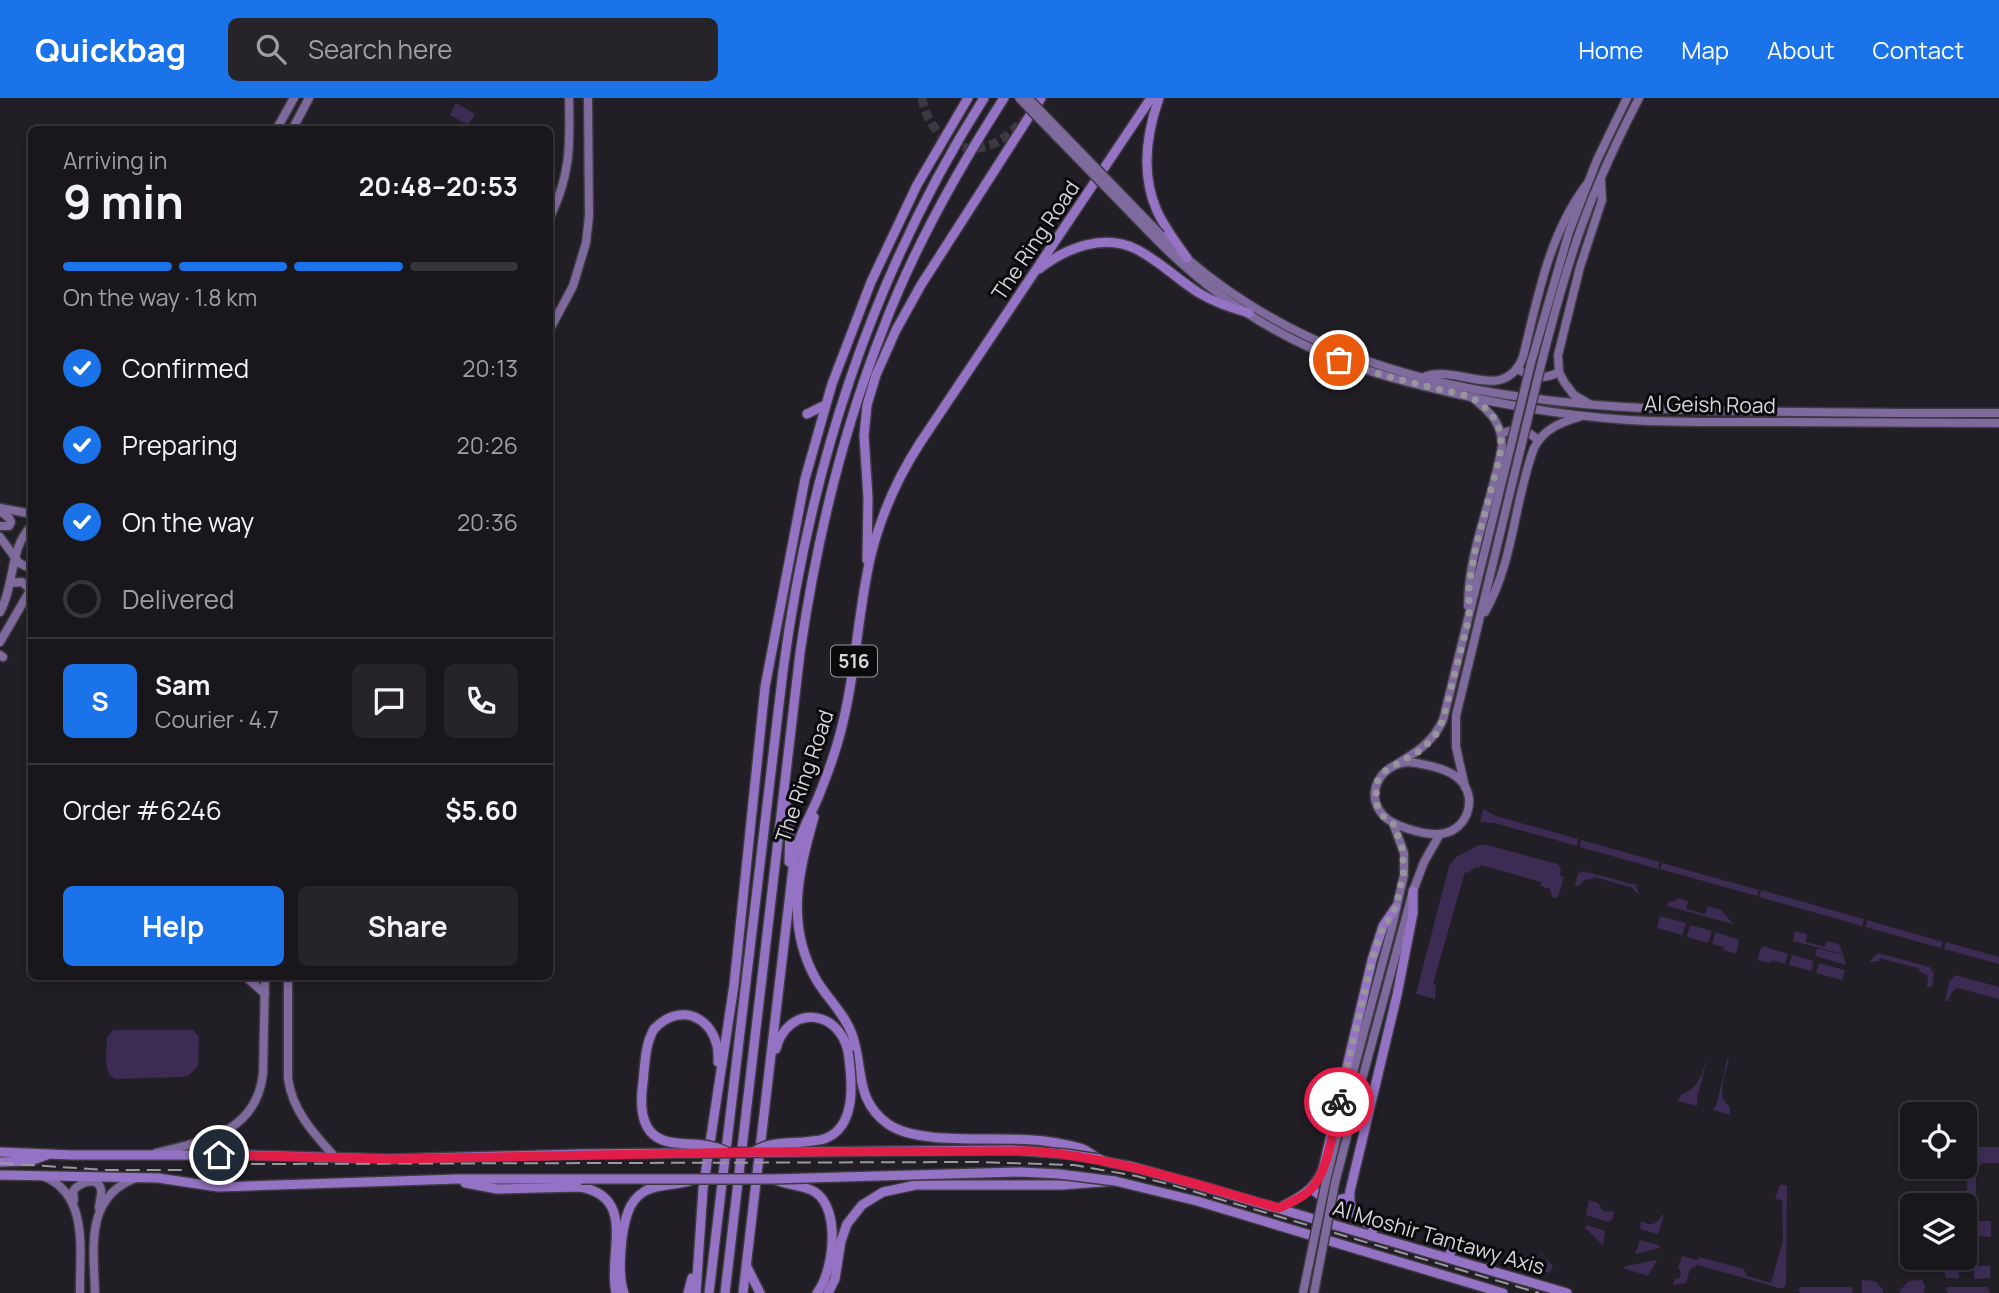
<!DOCTYPE html>
<meta charset="utf-8">
<style>
body{margin:0;font-family:Manrope,sans-serif;background:#262329;color:#f1f3f6;height:100vh;display:flex;flex-direction:column;font-size:26px;white-space:nowrap}
*{box-sizing:border-box;margin:0}
p{font-size:23px;color:#9f9fa3}
.icon{flex:none;width:38px;height:38px;fill:none;stroke:currentColor;stroke-width:2;stroke-linecap:round;stroke-linejoin:round}
.map{position:relative;flex:1;overflow:hidden}
.drawer{position:absolute;left:28px;top:28px;width:525px;height:854px;display:flex;flex-direction:column;background:#19161c;border-radius:10px;box-shadow:0 4px 10px #0003,0 0 0 2px #37353b}
.drawer>*{flex:none}
.fabs{position:absolute;left:1900px;top:1004px;display:grid;gap:14px}
.fabs a{display:grid;place-items:center;width:77px;height:77px;border-radius:10px;background:#19161c;box-shadow:0 4px 10px #0003,0 0 0 2px #37353b;font-size:35px}
.pin{position:absolute;display:grid;place-items:center;width:60px;height:60px;color:#fff;margin:-30px;border:4px solid #fff;border-radius:50%;box-shadow:0 2px 7px #0007}
.courier{position:absolute;display:grid;place-items:center;width:70px;height:70px;margin:-35px;border:5px solid #e11d48;border-radius:50%;background:#fff;color:#222;box-shadow:0 2px 9px #0007}
.overview em{font-style:normal;font-weight:700}
.overview div{display:flex;flex-direction:column-reverse}
.overview{display:flex;align-items:center;justify-content:space-between;height:119px;padding:0 35px}
h1{font-size:46px;font-weight:700;line-height:52px}
.bar{display:grid;grid-template-columns:repeat(4,1fr);gap:10px 7px;align-content:center;height:84px;padding:0 35px}
.bar i{height:9px;border-radius:5px;background:#37353b}
.bar .on{background:#1a73e8}
.bar p{grid-column:span 4}
.line{display:flex;align-items:center;gap:18px;padding:0 35px;border-top:2px solid #37353b}
.line div{flex:1}
.round{display:grid;place-items:center;flex:none;width:74px;height:74px;border-radius:10px;background:#262329}
ol{padding:0 35px;list-style:none}
li{display:flex;align-items:center;gap:21px;height:77px}
li p{margin-inline-start:auto}
li .icon{padding:7px;border-radius:50%;background:#1a73e8;color:#fff;stroke-width:4}
li:last-child{color:#9f9fa3}
li i{width:38px;height:38px;border:4px solid #37353b;border-radius:50%}
.action{display:flex;gap:14px;margin-top:auto;padding:14px 35px}
.action a{flex:1;height:80px;border-radius:10px;background:#1a73e8;color:#fff;font-size:28px;font-weight:700;line-height:80px;text-align:center}
.action a+a{background:#262329;color:#f1f3f6}
header{display:flex;align-items:center;gap:42px;box-sizing:border-box;height:98px;padding:0 35px;background:#1a73e8;color:#fff}
header strong{font-size:33px}
nav{display:flex;gap:38px;margin-inline-start:auto;font-size:24px}
.search{width:490px;height:63px;background:#262329;display:flex;align-items:center;gap:18px;box-sizing:border-box;padding:0 24px;border-radius:10px;color:#9f9fa3;font-size:26px}
.map>svg:first-child{display:block}
.green{fill:#3c2b52}
.lines{fill:none;stroke-linecap:round;stroke-linejoin:round}
.highway-tunnel{stroke:#3c3941;stroke-width:9;stroke-dasharray:9 4.5;stroke-linecap:butt}
.major-casing{stroke:#3c3940;stroke-width:11}
.highway-casing{stroke:#3c3940;stroke-width:12}
.major{stroke:#7f6a9e;stroke-width:8}
.highway{stroke:#9573c4;stroke-width:9}
.rail{stroke:#9a989e;stroke-width:2;stroke-dasharray:14 7;stroke-linecap:butt}
.major-bridge-casing{stroke:#3c3940;stroke-width:11;stroke-linecap:butt}
.highway-bridge-casing{stroke:#3c3940;stroke-width:12;stroke-linecap:butt}
.major-bridge{stroke:#7f6a9e;stroke-width:8}
.highway-bridge{stroke:#9573c4;stroke-width:9}
.done{stroke:#97959b;stroke-width:7;stroke-dasharray:0 12.6}
.route{stroke:#e11d48;stroke-width:9}
.labels{text-anchor:middle;dominant-baseline:central;stroke-width:6;stroke-linejoin:round;paint-order:stroke}
.shield{fill:#0a090c;stroke:#9a989c;stroke-width:2}
.shield-label{font-size:19px;font-weight:bold;fill:#d7d5da}
.street-label{font-size:21px;fill:#d7d5da;stroke:#0a090c}
</style>
<header>
<strong>Quickbag</strong>
<div class="search"><svg class="icon" aria-label="search" viewBox="0 0 24 24"><circle cx="10" cy="10" r="6"/><path d="M15 15l6 6"/></svg>Search here</div>
<nav><a>Home</a><a>Map</a><a>About</a><a>Contact</a></nav>
</header>
<div class="map">
<svg width="1999" height="1195" viewBox="0 0 1999 1195">
<rect width="100%" height="100%" fill="#211e26"/>
<g class="green">
<path d="M456,5l19,11 -7,11 -18,-10z"/>
<path d="M1483,711l13,7 82,23 -1,7 -83,-23 -14,-1z"/>
<path d="M1581,742l79,22 -2,7 -78,-22z"/>
<path d="M1479,747h8l71,19 3,4 -1,8 4,1 -6,20 -5,1 -3,-9 -9,-3v-4l-60,-17 -1,3h-5l-7,5 -3,-1 -32,112 3,1 -1,14 -19,-5 33,-128 7,-9z"/>
<path d="M1662,765l97,27 -2,6 -97,-27z"/>
<path d="M1583,773l53,14v2l5,9 -8,-6v-2l-39,-11 -1,2 -9,1 -5,6h-3l-1,-2 3,-10z"/>
<path d="M1761,792l103,29 -2,7 -103,-29z"/>
<path d="M1677,800l11,3 -2,8 19,5 3,-8 13,4 12,14 -66,-18 2,-4 7,-1z"/>
<path d="M1660,818l26,7 -4,12 -25,-7z"/>
<path d="M1867,822l76,22 -2,6 -76,-21z"/>
<path d="M1690,827l22,6 -4,12 -21,-6z"/>
<path d="M1795,833l12,3 -1,8 19,5 2,-6 12,3 4,10 -50,-13z"/>
<path d="M1716,834l23,8 -3,14 -12,-4v-3l-12,-3z"/>
<path d="M1946,844l53,15v7l-55,-15z"/>
<path d="M1763,848l25,8 -3,10 -13,-4 -1,3 -14,-3 4,-12z"/>
<path d="M1817,850l26,7 3,10 -31,-9z"/>
<path d="M1878,855l52,14 4,7 -2,13h-5l1,-11 -9,-5 1,-2 -40,-11 -1,3 -10,1z"/>
<path d="M1792,857l22,6 -3,10 -22,-6z"/>
<path d="M1819,865l26,7 -3,10 -26,-7z"/>
<path d="M1955,877l44,12v12l-42,-11 -5,4 -4,9h-3l4,-19z"/>
<path d="M113,932h80l6,7 -1,29 -9,9 -6,2 -68,2c-13,-7 -8,-28 -8,-42z"/>
<path d="M1708,956l-11,45v7l-20,-5 5,-7c19,-7 20,-22 26,-40z"/>
<path d="M1727,961l2,1c-4,15 -14,36 1,47v8l-17,-5 4,-7z"/>
<path d="M1968,1049h31v16h-16l-7,7v40h-10z"/>
<path d="M1780,1087h7l-1,99 -2,4h-5l-81,-23 -8,4 -4,14 -13,2 2,-7 4,1 2,-8 -3,-3 4,-12 15,4 2,-3 45,12 3,7 24,7 12,-43 -1,-40 -7,-1z"/>
<path d="M1589,1102l9,3 5,8 7,1 4,-1 -2,9 -4,2 -22,-7z"/>
<path d="M1662,1117h2l-6,19 -18,-5 1,-8c9,6 17,3 21,-6z"/>
<path d="M1974,1123h17v16l-17,-1z"/>
<path d="M1587,1127l18,6 -2,14 -18,-17z"/>
<path d="M1640,1142l19,5 1,3 -25,6z"/>
<path d="M1541,1155l12,13 -3,7 -36,-11 2,-5 20,-2h3l-2,5 2,5 7,3c4,-6 -1,-11 -6,-14z"/>
<path d="M1939,1160h5v5l3,3h8v2h4v10h-13l-2,-8 -6,-6z"/>
<path d="M1657,1162l-9,16 -25,-8 3,-2z"/>
<path d="M1977,1168h13v12l-16,1v-11z"/>
<path d="M1862,1182l13,1 8,9v3h-21z"/>
<path d="M1922,1182l3,6 -1,7h-24v-3l9,-9z"/>
<path d="M1801,1189h49l2,1 1,5h-53l-2,-3z"/>
<path d="M1947,1189h41l2,6h-42l-2,-4z"/>
</g>
<g class="lines">
<path class="highway-tunnel" d="M922,0c6,36 38,63 75,44 11,-6 20,-16 30,-24"/>
<g class="major-casing">
<g id="major">
<path d="M276,32l18,-32"/>
<path d="M292,32l17,-32"/>
<path d="M550,119c21,-43 20,-73 19,-119"/>
<path d="M1161,137c160,156 371,173 583,176 85,2 170,2 255,2"/>
<path d="M1156,141c56,57 123,100 199,127 33,12 67,20 102,28 56,13 114,22 172,26 51,3 102,2 153,2 72,0 145,1 217,1"/>
<path d="M550,231l23,-43 13,-43 3,-27 -1,-118"/>
<path d="M1531,265l38,-131 28,-72 30,-62"/>
<path d="M1541,267c9,-35 18,-70 29,-104 17,-56 42,-111 69,-163"/>
<path d="M1517,270c14,11 27,12 42,4"/>
<path d="M1426,278c34,-11 78,28 97,-19 15,-61 26,-123 64,-173"/>
<path d="M1589,306l-15,-9 -10,-13 -5,-10 -1,-17 22,-88 22,-67 -1,-19"/>
<path d="M1501,336c14,-7 26,-5 37,6"/>
<path d="M0,410l32,6"/>
<path d="M0,413l9,7 2,4 -2,4h-9"/>
<path d="M0,439l19,26 13,6"/>
<path d="M11,485l11,-1 8,7"/>
<path d="M1468,508c0,-55 25,-106 34,-160 0,-23 -12,-34 -28,-47"/>
<path d="M0,514c15,-27 9,-64 32,-87"/>
<path d="M1485,514c29,-51 29,-111 49,-164 10,-19 25,-25 45,-31"/>
<path d="M0,544l32,-55"/>
<path d="M0,557l3,2"/>
<path d="M1409,664c15,2 39,6 50,17 21,19 7,55 -21,55 -14,1 -46,-8 -55,-19 -20,-22 -1,-52 26,-53z"/>
<path d="M1397,666c20,-12 36,-22 46,-44l68,-275"/>
<path d="M1465,689l-9,-40v-31l65,-269"/>
<path d="M245,878l20,18"/>
<path d="M288,878v102c4,33 27,57 48,80"/>
<path d="M1347,997l44,-164 13,-56v-22l-11,-30"/>
<path d="M1357,1000l56,-207 11,-29 16,-28"/>
<path d="M156,1055c48,-12 100,-20 107,-79l2,-98"/>
<path d="M45,1079c45,19 34,77 35,116"/>
<path d="M74,1102l-1,-9c5,-8 26,-16 28,-1 1,5 -2,12 -2,18"/>
<path d="M95,1195c-1,-44 -11,-96 41,-115"/>
</g>
</g>
<g class="highway-casing">
<g id="highway">
<path d="M1159,0c-13,37 -18,77 -2,113 8,17 19,32 30,47"/>
<path d="M1039,171c27,-21 64,-36 97,-20 22,11 41,30 63,44 15,9 32,15 50,20"/>
<path d="M807,316l18,-9"/>
<path d="M867,462l1,-62 -4,-62 3,-31 9,-30 20,-45 25,-45 120,-187"/>
<path d="M785,702l5,24 -1,38"/>
<path d="M814,719c-16,57 -29,109 3,164 11,18 27,32 35,53 12,33 2,66 36,90 33,23 114,11 156,17 14,2 29,4 41,9 5,3 9,6 14,9 8,4 21,5 30,7 21,5 41,12 62,17 125,36 250,74 376,110"/>
<path d="M654,931c30,-31 67,-7 64,33"/>
<path d="M776,951c11,-44 62,-41 72,2"/>
<path d="M0,1054l72,3h174l145,4 190,-5"/>
<path d="M0,1064l30,-1 17,-6"/>
<path d="M0,1077l158,3 60,9 239,-8h124"/>
<path d="M773,1081c14,7 29,5 42,13 26,17 19,79 2,101"/>
<path d="M465,1085l32,6 83,-2c58,10 27,68 36,106"/>
<path d="M1312,1090c10,12 22,15 37,9"/>
<path d="M1279,1110c20,-10 36,-18 44,-39l49,-209 11,-34 13,-19"/>
<path d="M1371,1138l3,-10c-18,-5 -26,-17 -24,-35l47,-196 16,-82v-22"/>
<path d="M1449,1160l3,-11"/>
<path d="M747,1169l13,26"/>
<path d="M624,1195c-7,-18 -3,-63 4,-81 3,-9 9,-16 17,-21 14,-8 32,-5 47,-11"/>
<path d="M688,1195l4,-15"/>
<path d="M696,1195l7,-104 31,-204 31,-298 40,-208 27,-95 39,-102 46,-97 51,-87"/>
<path d="M709,1195l74,-622c27,-205 90,-398 201,-573"/>
<path d="M725,1195l75,-640c16,-111 42,-220 83,-324 31,-82 74,-158 121,-231"/>
<path d="M743,1195l51,-434c4,-21 14,-39 23,-59 9,-22 17,-43 23,-66 16,-58 17,-120 31,-179 10,-40 27,-78 49,-112l231,-345"/>
<path d="M828,1195l7,-14 6,-38 6,-17 15,-19 21,-13 33,-7h146l53,-4 82,20 306,92"/>
</g>
</g>
<use href="#major" class="major"/>
<use href="#highway" class="highway"/>
<g class="rail">
<path d="M0,1065l105,7h82"/>
<path d="M251,1066l725,-2 98,3 62,11 32,8 371,109"/>
</g>
<g class="major-bridge-casing">
<g id="major-bridge">
<path d="M1019,0l137,141"/>
<path d="M1028,0l133,137"/>
<path d="M1511,347l20,-82"/>
<path d="M1521,349l20,-82"/>
<path d="M1303,1195l23,-112 21,-86"/>
<path d="M1314,1195l21,-110 22,-85"/>
</g>
</g>
<g class="highway-bridge-casing">
<g id="highway-bridge">
<path d="M654,931c-9,15 -9,35 -11,53 -4,28 -2,59 34,61 17,2 32,0 48,8"/>
<path d="M755,1053c15,-9 31,-8 48,-9 7,-1 14,-1 21,-3 34,-12 28,-60 24,-88"/>
<path d="M581,1056l431,-4 54,4 33,5"/>
<path d="M581,1081h191l249,-7 38,2 56,7"/>
</g>
</g>
<use href="#major-bridge" class="major-bridge"/>
<use href="#highway-bridge" class="highway-bridge"/>
</g>
<g class="lines">
<path class="done" d="M1339,1004l33,-142 9,-28 15,-25 8,-37 -2,-22 -9,-25 -10,-7 -6,-11 -1,-17 2,-8 8,-10 32,-18 9,-8 8,-8 8,-16 26,-102v-33l7,-39 24,-90 1,-20 -4,-14 -9,-12 -16,-13 -83,-20 -50,-17"/>
<path class="route" d="M219,1057l172,4 363,-7 276,-1c86,6 167,34 249,57 10,-5 21,-9 30,-17 20,-18 24,-63 30,-89"/>
</g>
<g class="labels">
<rect class="shield" x="831" y="547.5" width="46" height="31" rx="5"/>
<g class="shield-label">
<text x="854" y="563">516</text>
</g>
<g class="street-label">
<text transform="translate(1035 142) rotate(-56)">The Ring Road</text>
<text transform="translate(1710 306) rotate(1)">Al Geish Road</text>
<text transform="translate(804 678) rotate(-71)">The Ring Road</text>
<text transform="translate(1439 1139) rotate(16)">Al Moshir Tantawy Axis</text>
</g>
</g>
</svg>
<div class="fabs">
<a><svg class="icon" aria-label="locate" viewBox="0 0 24 24"><circle cx="12" cy="12" r="6"/><path d="M12 2v4M12 18v4M2 12h4M18 12h4"/></svg></a>
<a><svg class="icon" aria-label="layers" viewBox="0 0 24 24"><path d="M12 4l9 5-9 5-9-5zM3 14l9 5 9-5"/></svg></a>
</div>
<div class="pin" style="left:1339px;top:262px;background:#ea580c"><svg class="icon" aria-label="bag" viewBox="0 0 24 24"><path d="M5 8h14l-1 12H6zM9 8a3 3 0 0 1 6 0"/></svg></div>
<div class="pin" style="left:219px;top:1057px;background:#1f2937"><svg class="icon" aria-label="home" viewBox="0 0 24 24"><path d="M3 11l9-7 9 7M6 9v11h12V9"/></svg></div>
<div class="courier" style="left:1339px;top:1004px"><svg class="icon" aria-label="bike" viewBox="0 0 24 24"><circle cx="6" cy="16" r="4"/><circle cx="18" cy="16" r="4"/><path d="M6 16l4-8h5l3 8M10 8l3 8H6M13 5h3"/></svg></div>
<section class="drawer">
<div class="overview"><div><h1>9 min</h1><p>Arriving in</p></div><em>20:48–20:53</em></div>
<div class="bar"><i class="on"></i><i class="on"></i><i class="on"></i><i></i><p>On the way · 1.8 km</p></div>
<ol>
<li><svg class="icon" aria-label="check" viewBox="0 0 24 24"><path d="M5 12l5 5 9-10"/></svg>Confirmed<p>20:13</p></li>
<li><svg class="icon" aria-label="check" viewBox="0 0 24 24"><path d="M5 12l5 5 9-10"/></svg>Preparing<p>20:26</p></li>
<li><svg class="icon" aria-label="check" viewBox="0 0 24 24"><path d="M5 12l5 5 9-10"/></svg>On the way<p>20:36</p></li>
<li><i></i>Delivered</li>
</ol>
<div class="line" style="height:126px"><b class="round" style="background:#1a73e8;color:#fff">S</b><div><b>Sam</b><p>Courier · 4.7</p></div><a class="round"><svg class="icon" aria-label="chat" viewBox="0 0 24 24"><path d="M4 5h16v11H9l-5 4z"/></svg></a><a class="round"><svg class="icon" aria-label="phone" viewBox="0 0 24 24"><path d="M5 4h4l2 5-3 2q2 4 5 5l2-3 5 2v4C11 20 4 13 5 4z"/></svg></a></div>
<div class="line" style="height:91px"><div>Order #6246</div><b>$5.60</b></div>
<div class="action"><a>Help</a><a>Share</a></div>
</section>
</div>
